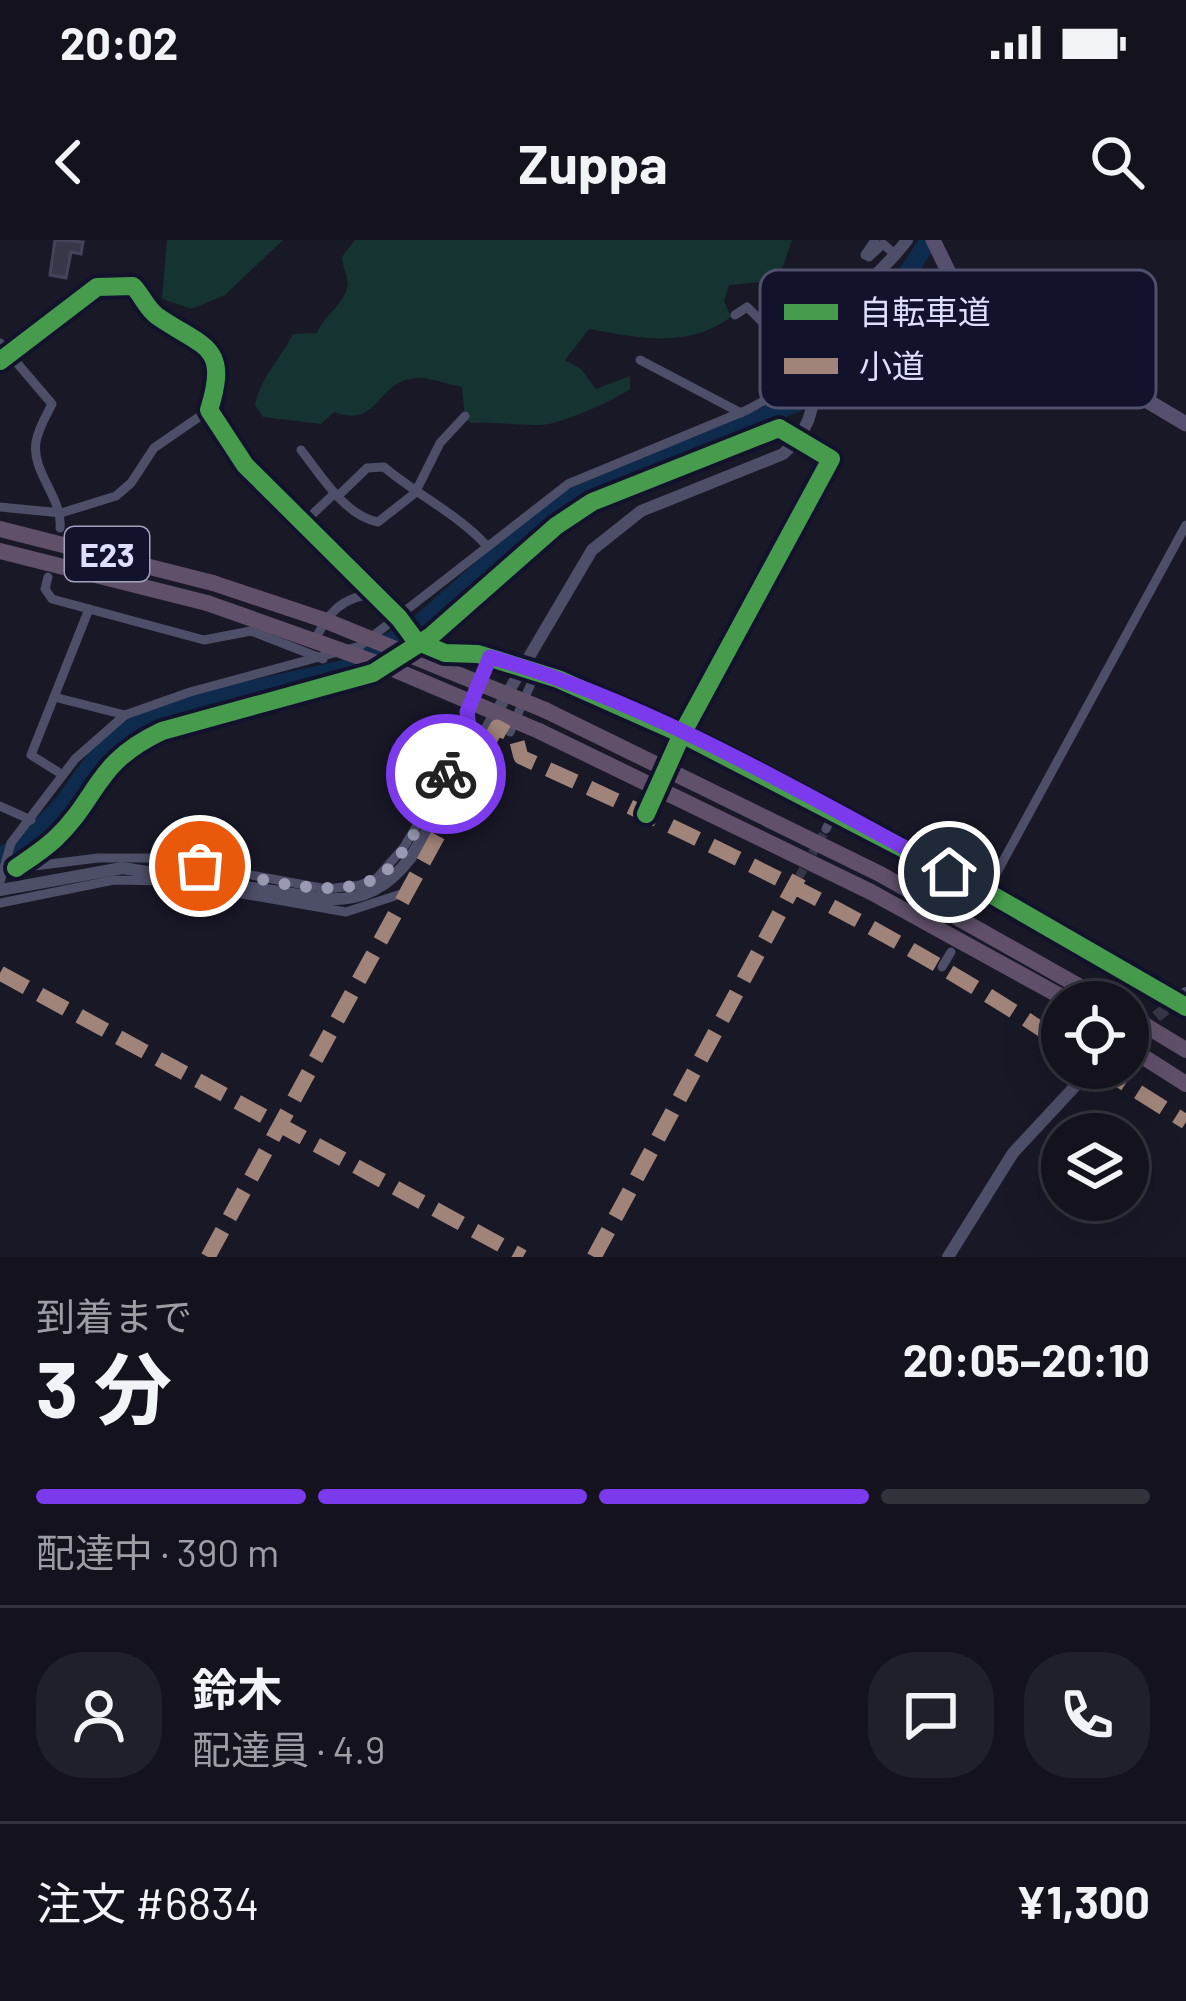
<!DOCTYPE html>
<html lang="ja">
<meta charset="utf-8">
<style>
body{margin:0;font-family:Barlow,"Noto Sans JP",sans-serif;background:#20202a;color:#f1f3f6;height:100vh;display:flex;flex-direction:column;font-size:45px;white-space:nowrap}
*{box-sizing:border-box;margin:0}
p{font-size:39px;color:#9d9ea4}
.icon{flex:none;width:66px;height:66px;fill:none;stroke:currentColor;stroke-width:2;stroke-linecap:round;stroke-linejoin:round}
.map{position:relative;height:1017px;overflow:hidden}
.sheet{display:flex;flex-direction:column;background:#13121d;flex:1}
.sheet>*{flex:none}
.tools{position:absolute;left:1041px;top:741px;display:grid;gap:24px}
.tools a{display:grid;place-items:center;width:108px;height:108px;border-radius:50%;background:#13121d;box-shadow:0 12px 48px #0002,0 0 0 3px #32323b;font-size:60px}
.pin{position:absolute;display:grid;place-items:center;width:102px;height:102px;color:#fff;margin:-51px;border:6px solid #fff;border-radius:50%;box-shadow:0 3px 12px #0007}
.courier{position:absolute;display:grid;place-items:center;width:120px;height:120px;margin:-60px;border:9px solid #7c3aed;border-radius:50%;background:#fff;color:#222;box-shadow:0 3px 15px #0007}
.summary em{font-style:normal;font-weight:700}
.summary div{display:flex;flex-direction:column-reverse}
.summary{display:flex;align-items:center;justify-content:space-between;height:204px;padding:0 36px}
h1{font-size:78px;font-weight:700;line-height:90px}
.bar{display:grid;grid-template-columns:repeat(4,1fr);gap:18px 12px;align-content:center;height:144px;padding:0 36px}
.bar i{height:15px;border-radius:9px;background:#32323b}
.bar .current{background:#7c3aed}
.bar p{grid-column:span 4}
.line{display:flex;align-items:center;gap:30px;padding:0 36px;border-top:3px solid #32323b}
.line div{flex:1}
.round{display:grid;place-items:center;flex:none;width:126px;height:126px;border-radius:48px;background:#20202a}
.status{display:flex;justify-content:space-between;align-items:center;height:84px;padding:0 60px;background:#13121d;direction:ltr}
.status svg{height:33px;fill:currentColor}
header{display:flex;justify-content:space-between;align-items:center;height:156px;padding:0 36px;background:#13121d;font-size:54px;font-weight:700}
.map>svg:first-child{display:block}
.green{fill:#153331}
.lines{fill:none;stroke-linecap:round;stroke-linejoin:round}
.river{stroke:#0e2b4d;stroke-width:18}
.building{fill:#383748;stroke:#454359;stroke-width:3}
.minor-tunnel{stroke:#373647;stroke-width:9;stroke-dasharray:9 4.5;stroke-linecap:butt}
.tertiary-tunnel{stroke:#373647;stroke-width:12;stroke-dasharray:12 6;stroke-linecap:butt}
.minor{stroke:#4d4e68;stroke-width:9}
.tertiary{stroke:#4d4e68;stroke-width:12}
.primary{stroke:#564f6d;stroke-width:15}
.motorway{stroke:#60506a;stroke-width:16}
.motorway-bridge{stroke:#60506a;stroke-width:16}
.quiet{stroke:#a18479;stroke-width:15;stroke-dasharray:30 15;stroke-linecap:butt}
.cycleway-casing{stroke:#13122d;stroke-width:26}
.cycleway{stroke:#469c4c;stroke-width:18}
.done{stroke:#9999b3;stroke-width:12;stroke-dasharray:0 21.6}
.route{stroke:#7c3aed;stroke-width:15}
.labels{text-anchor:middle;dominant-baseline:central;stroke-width:10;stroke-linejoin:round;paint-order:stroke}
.shield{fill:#13122d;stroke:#a1a1c0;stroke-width:3}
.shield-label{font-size:33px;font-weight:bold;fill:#dedeff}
.key{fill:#13122d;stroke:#504f6c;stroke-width:3}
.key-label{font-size:33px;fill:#dedeff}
</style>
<div class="status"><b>20:02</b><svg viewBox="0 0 49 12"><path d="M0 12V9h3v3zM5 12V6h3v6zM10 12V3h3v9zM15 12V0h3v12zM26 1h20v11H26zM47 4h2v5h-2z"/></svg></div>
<header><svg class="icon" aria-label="back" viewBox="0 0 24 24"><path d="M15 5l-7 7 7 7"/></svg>Zuppa<svg class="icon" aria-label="search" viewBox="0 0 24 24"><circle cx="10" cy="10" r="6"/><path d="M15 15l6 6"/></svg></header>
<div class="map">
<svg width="1186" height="1017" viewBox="0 0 1186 1017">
<rect width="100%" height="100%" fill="#191827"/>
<g class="green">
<path d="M167,0h116l-58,55 -33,14 -30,-10z"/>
<path d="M355,0h437l-10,29 -11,12 -42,4 -5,16 7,16c-44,32 -92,21 -142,12l-24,31 16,9 15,20 34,-13v13c-17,12 -71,36 -90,36 -23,0 -45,-3 -69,-2l-6,-5 -3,-31c-14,-2 -34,-11 -47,-9 -39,4 -36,51 -81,34l-13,12 -58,-7 -8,-12c4,-24 26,-48 38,-71l24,-1c6,-16 26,-28 30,-45 3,-9 -5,-22 -5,-31z"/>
</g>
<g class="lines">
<path class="river" d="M0,617l24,-14 38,-38 41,-57 37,-28 71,-22 133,-29 75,-45 135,-119 280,-118 95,-147"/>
</g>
<path class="building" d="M55,0l28,2 -2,12 -10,-2 -5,26 -16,-3z"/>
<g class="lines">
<g class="minor-tunnel">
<path d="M649,569l25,-57"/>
<path d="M799,637l27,-48"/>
</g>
<path class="tertiary-tunnel" d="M1128,799l48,-38"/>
<g class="minor">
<path d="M875,0l-10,15 4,2 14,-13 13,11"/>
<path d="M0,103l52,61c-6,12 -14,25 -16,38 -5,30 27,56 24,86"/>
<path d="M640,120l101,53"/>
<path d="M0,121l97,-74 36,-1c9,9 13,22 24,30 46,32 73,28 52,94l36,55 154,153 17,23 29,12 33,1 80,25 124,55 305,158 199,115"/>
<path d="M301,210c20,25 44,66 77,72l37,-29 25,-50 25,-27"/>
<path d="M338,256l29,-28 17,-1c33,28 74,47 103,79"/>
<path d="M0,267l61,6 55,-17 15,-13 23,-35 55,-38"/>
<path d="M302,284l33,-31"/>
<path d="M48,337l-3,12 7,10 152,41 47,-9 72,28"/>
<path d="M314,403c12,-29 28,-47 61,-49"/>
<path d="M420,403l136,-117 36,-24 187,-74 52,31 -157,293"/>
<path d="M54,457l71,18"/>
<path d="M510,492l26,-60"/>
<path d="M63,535l-32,-20 58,-146"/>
<path d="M0,566l31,14"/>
<path d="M646,574l3,-5"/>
<path d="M826,589l9,-18"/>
<path d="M16,628c13,-9 27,-18 39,-29 45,-43 39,-76 107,-108l197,-52 47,-27"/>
<path d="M18,628l80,-10h60l169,31 33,-4 17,-7 27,-31 63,-107 5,-40"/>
<path d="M0,642l11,-39 64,-84 50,-44 65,-23 170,-46 208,-162 179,-74 68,-37 -68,-66 -12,8"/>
<path d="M0,663l114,-23 54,1 178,31 61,-20"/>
<path d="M977,669l209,-384"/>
<path d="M942,727l9,-15"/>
</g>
<g class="tertiary">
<path d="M0,650l122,-22 203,31c39,2 63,-12 86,-42l181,-307 49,-39 142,-57c40,-34 26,-65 41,-111 13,-40 59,-69 83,-103"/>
<path d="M1176,761l10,-8"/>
<path d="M948,1017l65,-104 79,-85"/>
</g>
<path class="primary" d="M933,0l18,37 18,17 217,130"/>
<g class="motorway">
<path d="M0,289l213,54"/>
<path d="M0,311l207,52"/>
<path d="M545,470l335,164 227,128"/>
<path d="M539,491l332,161 200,110"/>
<path d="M1128,775l58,35"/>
<path d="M1128,807l58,37"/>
</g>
<g class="motorway-bridge">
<path d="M213,343l111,37 221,90"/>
<path d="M207,363l181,64 151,64"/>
</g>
<g class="quiet">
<path d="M0,733l523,284"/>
<path d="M1100,828l86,54"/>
<path d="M208,1017l289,-530 19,11 5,19c186,84 372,172 541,286"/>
<path d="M594,1017l205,-380"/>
</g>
<g class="cycleway-casing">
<g id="cycleway">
<path d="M0,121l97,-74 36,-1c9,9 13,22 24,30 46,32 73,28 52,94l36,55 154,153 17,23 29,12 33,1 80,25 124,55 305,158 199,115"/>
<path d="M16,628c13,-9 27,-18 39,-29 45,-43 39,-76 107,-108l211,-58 58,-37 125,-110 36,-24 187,-74 52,31 -149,275 -36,80"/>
</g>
</g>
<use href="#cycleway" class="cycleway"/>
</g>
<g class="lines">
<path class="done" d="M200,626c51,9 147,43 188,3 25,-25 41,-64 58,-95"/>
<path class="route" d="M446,534l24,-41 -3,-21 23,-55c158,44 315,137 459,215"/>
</g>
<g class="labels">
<rect class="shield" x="65" y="287" width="84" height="54" rx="9"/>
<g class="shield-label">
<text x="107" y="314">E23</text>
</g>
</g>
<rect x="760" y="30" width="396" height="138" rx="18" class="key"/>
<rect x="784" y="64" width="54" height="16" fill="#469c4c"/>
<rect x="784" y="118" width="54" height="16" fill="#a18479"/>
<g class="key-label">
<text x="859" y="84">自転車道</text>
<text x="859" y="138">小道</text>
</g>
</svg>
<div class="tools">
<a><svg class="icon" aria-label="locate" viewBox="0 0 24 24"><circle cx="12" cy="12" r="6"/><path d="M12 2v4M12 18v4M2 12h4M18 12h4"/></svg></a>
<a><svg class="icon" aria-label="layers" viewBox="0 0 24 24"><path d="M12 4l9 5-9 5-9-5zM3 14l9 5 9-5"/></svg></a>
</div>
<div class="pin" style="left:200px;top:626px;background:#ea580c"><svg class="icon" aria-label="bag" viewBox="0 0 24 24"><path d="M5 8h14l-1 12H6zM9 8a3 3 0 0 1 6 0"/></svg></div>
<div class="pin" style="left:949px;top:632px;background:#1f2937"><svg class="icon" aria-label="home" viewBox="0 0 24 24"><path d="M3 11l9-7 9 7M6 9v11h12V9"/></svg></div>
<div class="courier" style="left:446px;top:534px"><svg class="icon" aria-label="bike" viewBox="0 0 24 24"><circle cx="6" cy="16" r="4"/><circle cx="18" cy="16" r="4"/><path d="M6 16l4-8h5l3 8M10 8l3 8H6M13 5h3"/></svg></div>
</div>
<section class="sheet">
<div class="summary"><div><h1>3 分</h1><p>到着まで</p></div><em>20:05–20:10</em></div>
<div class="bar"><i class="current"></i><i class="current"></i><i class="current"></i><i></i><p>配達中 · 390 m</p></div>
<div class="line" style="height:216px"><a class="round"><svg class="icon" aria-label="person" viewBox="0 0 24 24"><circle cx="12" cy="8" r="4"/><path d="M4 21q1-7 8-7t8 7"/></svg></a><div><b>鈴木</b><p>配達員 · 4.9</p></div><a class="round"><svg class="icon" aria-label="chat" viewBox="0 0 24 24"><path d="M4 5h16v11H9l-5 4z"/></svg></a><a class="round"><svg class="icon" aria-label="phone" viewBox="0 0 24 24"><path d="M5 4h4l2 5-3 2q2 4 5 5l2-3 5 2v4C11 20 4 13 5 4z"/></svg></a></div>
<div class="line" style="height:156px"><div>注文 #6834</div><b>¥1,300</b></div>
</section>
